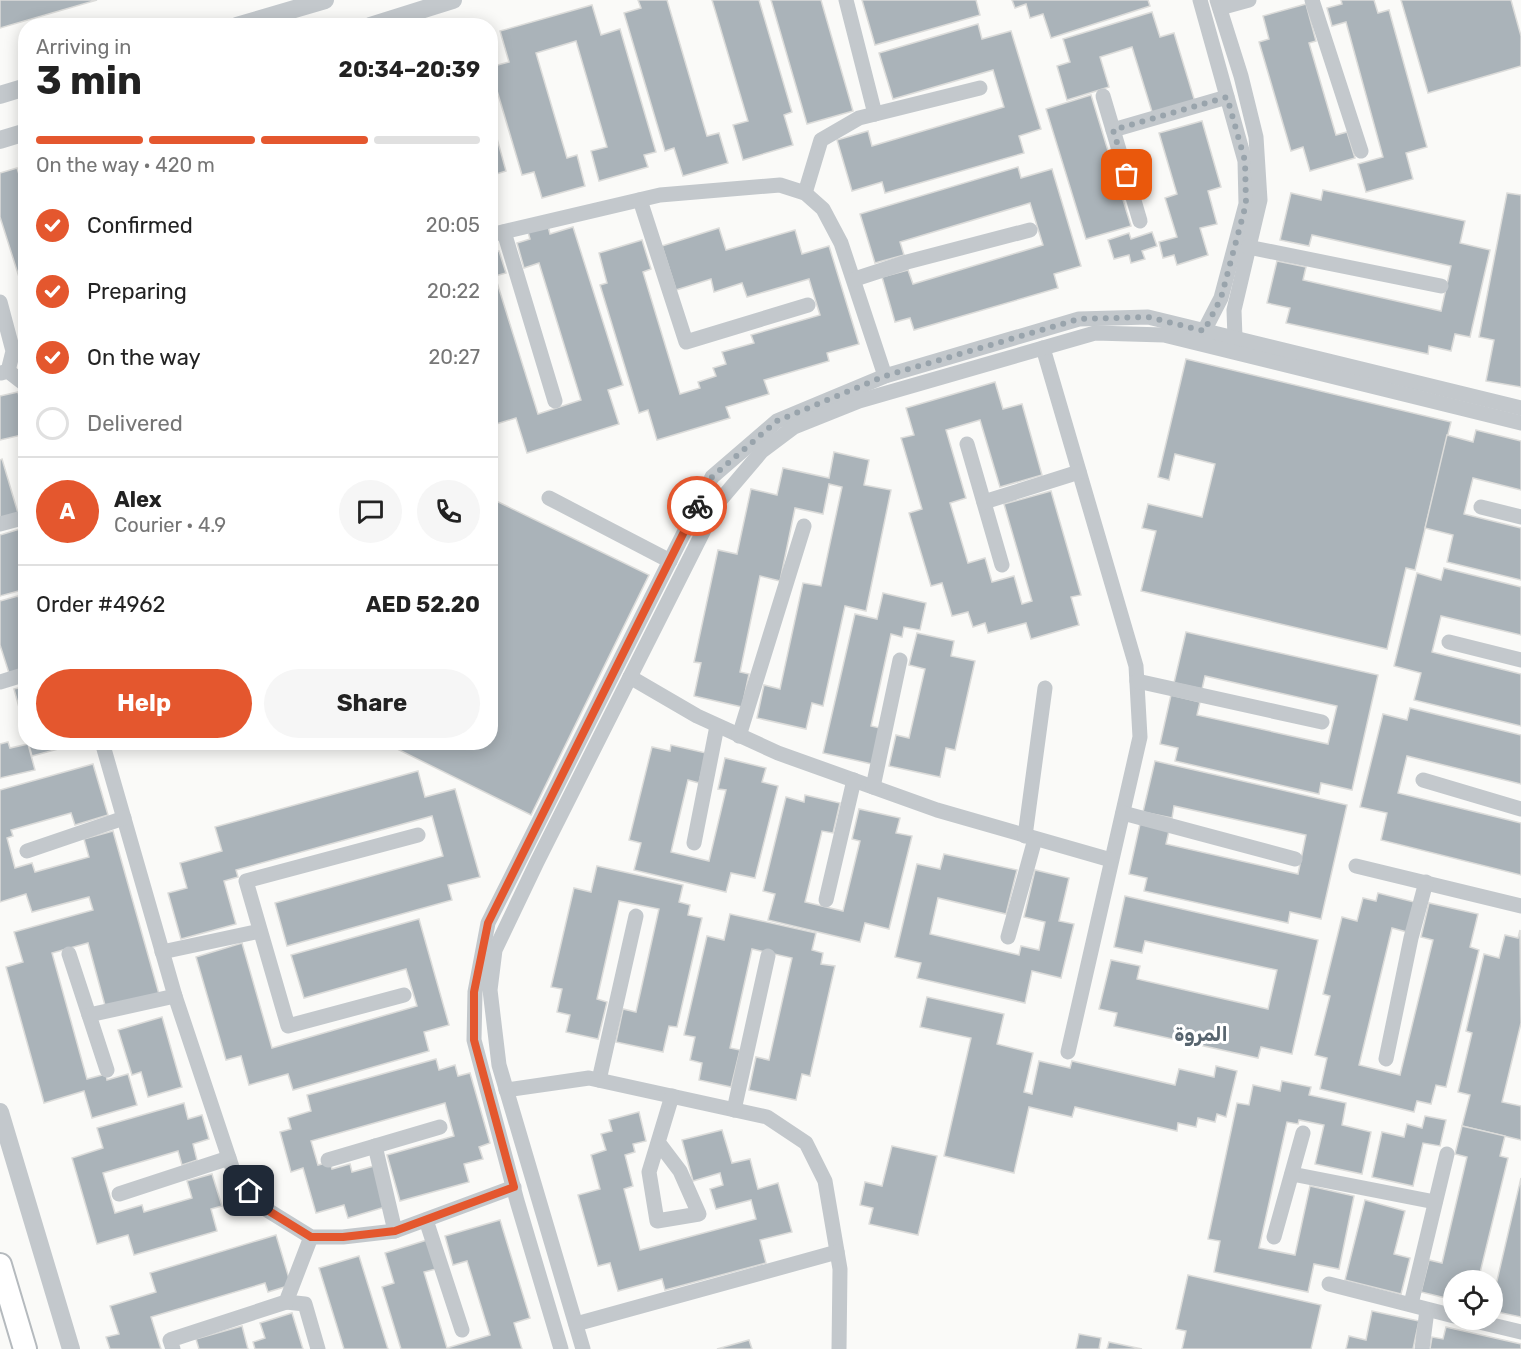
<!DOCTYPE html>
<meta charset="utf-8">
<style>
body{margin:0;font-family:Rubik,Cairo,sans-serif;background:#f6f6f6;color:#222;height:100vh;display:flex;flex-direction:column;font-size:22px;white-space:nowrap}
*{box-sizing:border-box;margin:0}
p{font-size:20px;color:#767676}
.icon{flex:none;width:33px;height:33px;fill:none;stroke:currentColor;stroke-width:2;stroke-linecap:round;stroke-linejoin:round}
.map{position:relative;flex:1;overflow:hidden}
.panel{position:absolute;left:18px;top:18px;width:480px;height:732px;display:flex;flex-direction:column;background:#fff;border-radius:24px;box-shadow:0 3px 15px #0003}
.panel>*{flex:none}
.fabs{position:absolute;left:1443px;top:1270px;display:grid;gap:12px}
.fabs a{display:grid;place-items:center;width:60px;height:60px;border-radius:50%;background:#fff;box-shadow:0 3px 15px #0003;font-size:30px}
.pin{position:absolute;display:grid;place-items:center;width:51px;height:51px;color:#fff;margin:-26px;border-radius:12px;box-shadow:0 3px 9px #0006}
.courier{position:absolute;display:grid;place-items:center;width:60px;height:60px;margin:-30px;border:4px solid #e4572e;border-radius:50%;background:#fff;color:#222;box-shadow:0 2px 8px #0007}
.headline em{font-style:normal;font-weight:700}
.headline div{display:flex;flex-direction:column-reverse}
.headline{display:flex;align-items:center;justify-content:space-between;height:102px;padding:0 18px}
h1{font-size:39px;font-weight:700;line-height:45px}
.bar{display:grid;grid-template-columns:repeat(4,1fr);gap:9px 6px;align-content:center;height:72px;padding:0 18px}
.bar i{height:8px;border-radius:4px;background:#e0e0e0}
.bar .on{background:#e4572e}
.bar p{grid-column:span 4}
.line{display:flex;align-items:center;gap:15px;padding:0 18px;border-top:2px solid #e0e0e0}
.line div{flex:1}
.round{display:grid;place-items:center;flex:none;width:63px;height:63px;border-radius:32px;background:#f6f6f6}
ol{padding:0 18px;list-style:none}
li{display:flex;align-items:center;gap:18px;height:66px}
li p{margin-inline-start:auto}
li .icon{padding:6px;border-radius:50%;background:#e4572e;color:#fff;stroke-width:4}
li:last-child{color:#767676}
li i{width:33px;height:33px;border:3px solid #e0e0e0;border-radius:50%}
.primary-button{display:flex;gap:12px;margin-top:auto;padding:12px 18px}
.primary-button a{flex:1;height:69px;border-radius:36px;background:#e4572e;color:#fff;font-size:24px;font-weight:700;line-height:69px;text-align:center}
.primary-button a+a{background:#f6f6f6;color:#222}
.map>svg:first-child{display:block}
.building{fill:#aab3b9;stroke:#dcdcda;stroke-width:1.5}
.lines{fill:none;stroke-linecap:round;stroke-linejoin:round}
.primary-casing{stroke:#b5babe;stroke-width:26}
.minor{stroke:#c3c8cc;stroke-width:15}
.tertiary{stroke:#c3c8cc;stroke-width:18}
.primary{stroke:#fff;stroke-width:22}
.done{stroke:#99a4ac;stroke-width:6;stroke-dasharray:0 10.8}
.route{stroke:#e4572e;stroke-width:8}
.labels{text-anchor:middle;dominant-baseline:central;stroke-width:6;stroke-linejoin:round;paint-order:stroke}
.neighbourhood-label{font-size:20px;font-weight:bold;fill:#57646e;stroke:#fff}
</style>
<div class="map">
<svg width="1521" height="1349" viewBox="0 0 1521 1349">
<rect width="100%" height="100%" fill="#fafaf8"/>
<g class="building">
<path d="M0,0h97l-97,28z"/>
<path d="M638,0h29l40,136 12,-3 9,30 -45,13 -9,-28 -9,3 -41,-138 17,-5z"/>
<path d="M712,0h47l33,112 -8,3 9,30 -50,15 -10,-35 15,-4z"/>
<path d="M771,0h50l32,111 -46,13z"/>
<path d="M862,0h114l4,15 -105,30z"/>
<path d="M1012,0h136l2,6 -99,32 -8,-24 -13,4 -4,-14 -11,4z"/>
<path d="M1341,0h33l4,13 11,-3 38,137 -21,6 7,26 -47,13 -8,-28 25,-7 -37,-135 -14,4 -5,-18 15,-4z"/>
<path d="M1401,0h110l10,36v30l-93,27z"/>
<path d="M1306,4l10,37 -7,2 27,92 11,-3 8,26 -45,13 -7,-24 -12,4 -32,-109 10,-3 -6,-23z"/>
<path d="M592,5l9,30 19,-6 36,123 -12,3 4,12 -49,14 -8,-30 16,-4 -31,-106 -40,12 31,105 10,-3 8,31 -43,12 -8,-26 -12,3 -32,-108 19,-5 -9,-31z"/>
<path d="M1152,12l8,25 14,-4 21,69 -42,13 -21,-68 -32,10 9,30 -42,13 -10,-34 13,-4 -7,-23z"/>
<path d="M978,24l4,15 29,-8 30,98 -22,7 5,17 -139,40 -3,-11 -30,9 -15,-51 31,-9 4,15 132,-39 -11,-37 -100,29 -14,-46z"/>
<path d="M1091,95l40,131 -45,13 -40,-130z"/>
<path d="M1202,121l19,66 -13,4 9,33 -17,4 8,27 -31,10 -3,-10 -11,3 -4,-16 18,-5 -12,-39 12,-4 -18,-61z"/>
<path d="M493,124l13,47 -16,5v-51z"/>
<path d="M1018,167l3,11 31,-9 29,97 -27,8 4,14 -144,42 -4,-12 -15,4 -13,-45 26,-7 5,14 130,-39 -13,-42 -130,39 4,13 -29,8 -15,-49z"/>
<path d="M17,168l9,28v103l-26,-82v-44z"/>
<path d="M1323,190l142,31 -5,22 30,7 -20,87 -15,-3 -4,17 -22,-5 -1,8 -142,-31 4,-15 -23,-5 10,-42 29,6 -3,13 138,31 10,-45 -139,-31 -3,11 -29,-6 11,-47 30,7z"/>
<path d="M1507,193l14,2v192l-35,-6 8,-41 -15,-3z"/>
<path d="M548,226l2,8 23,-7 50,158 -15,5 11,34 -92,29 -11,-35 -23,7 -3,-6v-167l1,1 8,-2 7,22 -11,3 43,138 43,-14 -42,-137 -15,5 -7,-25 13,-4 -2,-7z"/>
<path d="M719,228l7,22 69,-20 7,24 27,-8 30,98 -32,9 2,8 -65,19 5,14 -43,13 4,11 -73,22 -9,-30 -9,3 -39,-128 7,-2 -8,-30 43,-13 9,29 -8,3 37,122 20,-6 -2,-6 18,-6 -3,-8 13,-4 -4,-12 32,-9 -3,-8 69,-20 -11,-36 -62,18 -5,-14 -28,9 -3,-13 -35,11 -14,-44z"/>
<path d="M1152,232l5,14 -15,5 3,8 -14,4 -2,-8 -15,4 -6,-19 21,-7 2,6z"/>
<path d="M1186,359l265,63 -36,148 -9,-2 -19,81 -246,-58 15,-60 -14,-3 6,-24 54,13 13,-53 -40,-10 -6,26 -11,-3z"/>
<path d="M995,382l8,27 19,-5 20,71 -42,12 -20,-67 -34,10 20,68 -16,5 18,60 17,-5 7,24 22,-6 8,28 10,-3 -28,-97 47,-13 30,104 -10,2 8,28 -48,14 -5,-16 -38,10 -3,-10 -12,4 -5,-15 -16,4 -10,-33 -11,3 -22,-73 13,-4 -21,-71 13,-3 -8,-27z"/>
<path d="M18,392l8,32v10l-26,6v-44z"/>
<path d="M1476,430l45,11v49l-48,-12 -9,36 57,14v52l-74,-18 6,-27 -28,-7 22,-93 26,7z"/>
<path d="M834,452l35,8 -5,25 27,5 -25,121 -21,-5 -22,100 -11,-3 -6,26 -49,-11 7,-33 16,4 23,-106 18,3 21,-99 -13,-3 -6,30 -28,-6 -15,73 -20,-5 -20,96 9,2 -7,33 -48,-11 7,-33 -7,-1 24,-112 19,4 14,-65 26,6 6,-27 46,10z"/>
<path d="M2,459l16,54 -18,5v-58z"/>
<path d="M490,498l159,77 -118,240 -148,-73h107z"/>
<path d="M23,528l3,9v52l-26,7v-61z"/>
<path d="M1444,568l77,19v48l-80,-19 -9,36 89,22v52l-107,-26 7,-27 -27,-7 23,-93 24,7z"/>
<path d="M883,593l43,10 -6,27 -16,-3 -2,10 -11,-3 -20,92 9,2 -8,36 -49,-11 32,-139 22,5z"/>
<path d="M18,596l8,24v48l-17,5 -9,-28v-44z"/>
<path d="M1186,632l192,43 -26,115 -31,-7 -2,11 -144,-33 3,-13 -18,-4 11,-49 29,7 -3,13 131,29 9,-38 -132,-30 -3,13 -28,-6z"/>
<path d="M917,633l37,8 -3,15 24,5 -20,89 -9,-2 -6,29 -51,-11 7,-31 13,3 16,-69 -16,-4z"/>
<path d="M26,686v47l-12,-44z"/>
<path d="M1410,708l111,27v49l-114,-28 -9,37 123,30v52l-140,-35 6,-27 -27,-6 23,-93 24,6z"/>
<path d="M8,742l2,6 18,-4 7,26 -35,8v-34z"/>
<path d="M28,742h49v2l-45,12z"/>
<path d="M671,745l35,8 -7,30 -11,-3 -17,72 38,9 17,-71 -8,-1 7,-31 41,10 -4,14 16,4 -23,92 -24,-5 -5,19 -92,-22 7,-27 -12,-3 23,-93 18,4z"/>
<path d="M1155,761l192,44 -26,114 -31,-7 -2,11 -144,-32 3,-13 -18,-4 11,-50 29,7 -3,13 132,30 8,-39 -132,-29 -2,12 -29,-6z"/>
<path d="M93,764l15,51 -33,10 -4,-12 -60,17 2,6 -6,2 8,30 17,-5 3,9 54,-15 -5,-18 29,-8 46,163 -53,15 -18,-66 -36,10 35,126 19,-5 1,6 21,-6 9,31 -45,13 -8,-27 -40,12 -38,-136 17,-5 -9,-30 79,-22 -4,-13 -57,15 -6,-18 -26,8v-112z"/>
<path d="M418,771l7,26 30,-8 25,88 -32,8 4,15 -165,46 -12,-43 168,-47 -11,-40 -196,54 2,7 -14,4 12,43 -55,15 -13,-46 19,-5 -7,-25 42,-12 -7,-24z"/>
<path d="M805,795l35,8 -7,30 -11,-2 -17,71 38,9 17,-70 -8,-2 7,-30 41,9 -4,15 16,3 -23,93 -24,-6 -5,19 -92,-22 7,-26 -12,-3 23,-94 18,5z"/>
<path d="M944,854l73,16 -11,44 -68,-16 -8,36 89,21 2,-9 18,4 6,-28 -21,-5 11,-47 34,8 -10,43 15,3 -13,54 -29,-7 -7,32 -108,-25 4,-15 -26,-6 22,-93 23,5z"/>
<path d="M597,866l86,19 -4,17 11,3 -2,10 14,3 -25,109 -8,-1 -6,26 -47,-10 7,-33 13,3 23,-103 -40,-8 -22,98 10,3 -9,37 -32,-7 4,-17 -13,-3 5,-23 -11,-2 23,-99 17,4z"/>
<path d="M1378,893l36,9 -7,30 -15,-4 -33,137 41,10 33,-135 -12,-3 8,-34 49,11 -8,33 9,3 -33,137 -10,-2 -5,19 -14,-3 -3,11 -94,-23 7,-31 -12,-3 15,-59 -7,-2 19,-77 15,4 6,-23 13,3z"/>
<path d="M1125,896l193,44 -26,114 -31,-7 -3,11 -144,-32 3,-13 -18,-4 12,-49 29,6 -3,13 131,30 9,-39 -132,-29 -3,12 -28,-6z"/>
<path d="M730,914l86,19 -4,17 11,3 -2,11 14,2 -25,110 -8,-2 -6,26 -47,-10 7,-33 13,3 23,-102 -40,-9 -22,99 10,2 -9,37 -32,-7 3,-17 -12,-3 5,-23 -11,-2 23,-99 17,4z"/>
<path d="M419,919l30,106 -25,7 5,19 -136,39 -5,-16 -39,11 -8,-29 -15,4 -30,-103 46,-14 30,105 145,-42 -11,-37 -102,29 -13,-43z"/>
<path d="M1520,930l1,93 -19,79 19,4v34l-59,-14 8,-31 -12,-3 14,-59 -6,-2 18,-77 15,4 6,-23 13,3z"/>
<path d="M927,997l77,17 -7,30 36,9 -9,39 8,2 7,-33 31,7 2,-7 103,24 4,-16 35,8 2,-11 21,5 -11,46 -9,-3 -2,8 -17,-4 -2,9 -18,-4 -1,8 -102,-24 -3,10 -43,-10 -15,66 -70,-17 27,-118 -51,-11z"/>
<path d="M162,1017l20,70 -34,10 -7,-25 -9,3 -14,-45z"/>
<path d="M436,1059l3,11 16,-5 3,11 12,-3 20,70 -11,4 4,12 -19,5 5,18 -69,19 -13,-46 67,-19 -9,-33 -134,38 7,24 12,-3 2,7 18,-5 2,8 22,-6 11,41 -37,11 -4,-13 -28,8 -13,-45 -12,4 -11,-40 11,-3 -3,-11 23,-7 -4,-16z"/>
<path d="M1282,1081l29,6 -2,8 37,8 -4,22 29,7 -9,42 -47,-10 9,-39 -25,-5 -1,4 -11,-2 -28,126 36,7 15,-69 44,10 -15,73 -25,-5 -6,28 -94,-20 6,-31 -12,-2 29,-136 12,2 4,-20 27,6z"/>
<path d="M184,1103l4,16 14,-4 7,24 -16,5 4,16 -15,5 -4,-14 -75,22 12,40 27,-8 2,7 48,-14 -5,-17 25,-7 10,32 -11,3 6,22 -83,24 -6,-20 -31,9 -25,-86 31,-10 -6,-20z"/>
<path d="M639,1112l7,29 -13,3 2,8 -10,3 8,31 -9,3 16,61 116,-31 -5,-19 -35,9 -6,-20 13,-4 -3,-12 -27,8 -11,-41 40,-10 10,33 18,-4 8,30 20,-6 14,49 -32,8 6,23 -101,27 -3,-11 -44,12 -8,-28 -12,3 -20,-71 22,-6 -9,-34 15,-5 -5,-16 11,-3 -3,-11z"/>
<path d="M1425,1116l21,4 -6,26 -17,-3 -10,43 -41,-9 10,-45 22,5 3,-13 15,4z"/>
<path d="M1462,1126l43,10 -5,20 8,2 -30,123h-24v19l-33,-8 8,-32 13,3 25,-106 -12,-3z"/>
<path d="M892,1146l45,10 -19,79 -49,-11 4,-16 -13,-3 5,-23 17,4z"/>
<path d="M1521,1178v139l-29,-6v-9z"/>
<path d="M1365,1200l40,11 -11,43 16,4 -9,36 -56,-14z"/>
<path d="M500,1220l30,98 -16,5 8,26h-121l-19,-62 12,-4 -9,-30 42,-13 9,29 -12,3 23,76 43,-13 -23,-74 -14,4 -8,-29z"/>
<path d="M276,1235l15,50 -23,7 -3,-9 -114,34 10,32h-51l-4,-12 13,-3 -9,-28 46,-14 -6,-19z"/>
<path d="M359,1256l29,93h-44l-25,-81z"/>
<path d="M1188,1275l133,30 -10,44h-129l4,-18 -10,-2z"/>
<path d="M1372,1311l47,10 -6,28h-67l3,-13 17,4z"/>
<path d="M292,1313l11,36h-48l-2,-7 12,-4 -5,-15z"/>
<path d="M242,1326l6,23h-49l-3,-10z"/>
<path d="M1446,1327l75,17v5h-91l2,-12 11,2z"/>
<path d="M1079,1334l22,4 -2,11h-23z"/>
<path d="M749,1340l3,9h-35z"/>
<path d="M1109,1342l33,7h-35z"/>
</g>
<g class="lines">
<g class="primary-casing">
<path id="primary" d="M0,1265l25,84"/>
</g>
<g class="minor">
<path d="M846,0l29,114"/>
<path d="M1200,0l45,161 1,43 -25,94 -17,33"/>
<path d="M1217,0l24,76 15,61 4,63 -26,110 1,28"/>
<path d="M1312,0l49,151"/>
<path d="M1220,8l29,-8"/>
<path d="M1103,96l37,125"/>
<path d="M1113,130l114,-33"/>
<path d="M805,193l16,-53 38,-22 121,-30"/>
<path d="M640,200l46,142 122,-37"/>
<path d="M504,232l51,169"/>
<path d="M490,235l170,-40 120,-10 25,8 18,16 18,34 44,133"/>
<path d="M1248,247l193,39"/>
<path d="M855,279l52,-17 123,-32"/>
<path d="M0,302l13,49 -5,20"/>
<path d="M1043,348l93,318 4,71 -72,315"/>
<path d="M1,373l7,-2 18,14"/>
<path d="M967,444l35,121"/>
<path d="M549,498l121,63"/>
<path d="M984,502l95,-30"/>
<path d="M1481,507l40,10"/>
<path d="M0,524l26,-7"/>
<path d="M1449,642l72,18"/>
<path d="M630,677l67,39 81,37 159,57 174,50"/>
<path d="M1137,681l185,41"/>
<path d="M0,682l26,-8"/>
<path d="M739,736l65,-210"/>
<path d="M102,742l73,254 59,177 30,35 47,29h32l52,-6 119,-44"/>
<path d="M1423,780l98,29"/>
<path d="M873,787l27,-127"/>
<path d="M1123,813l172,46"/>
<path d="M1025,836l20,-148"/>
<path d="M694,843l23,-117"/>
<path d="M27,851l97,-33"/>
<path d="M1356,866l165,40"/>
<path d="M826,900l28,-120"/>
<path d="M1008,937l27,-98"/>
<path d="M162,952l98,-21"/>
<path d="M69,954l38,116"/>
<path d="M404,995l-116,31 -42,-145 172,-46"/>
<path d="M89,1015l86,-19"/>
<path d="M1386,1059l25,-121 15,-56"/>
<path d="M599,1080l37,-164"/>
<path d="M506,1090l83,-12 178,39 39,26 19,38 15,88 -1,80"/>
<path d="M734,1110l34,-154"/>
<path d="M658,1142l22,29 19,43 -42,7 -8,-49 23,-76"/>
<path d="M375,1146l20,85"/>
<path d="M328,1160l112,-33"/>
<path d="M1292,1174l143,28"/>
<path d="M119,1194l110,-36"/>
<path d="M426,1220l36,110"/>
<path d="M1274,1237l29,-104"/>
<path d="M1329,1284l125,32"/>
<path d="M286,1302l19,2 13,45"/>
<path d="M1411,1304l36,-150"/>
<path d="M1471,1320l50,12"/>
<path d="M576,1324l261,-72"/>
<path d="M173,1349l-3,-9 116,-38 25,-65"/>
<path d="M561,1349l-44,-148 -43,-161 1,-48 13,-69 224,-446 65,-56 108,-45 194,-57 69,-2 373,91"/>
<path d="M583,1349l-84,-284 -9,-75 5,-40 42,-88 180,-358 45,-53 32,-24 65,-26 236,-68 69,2 357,88"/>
<path d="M1422,1349l5,-39"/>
</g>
<g class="tertiary">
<path d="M237,26l88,-26"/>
<path d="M370,26l83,-26"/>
<path d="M0,95l26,-8"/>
<path d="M0,140l26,-8"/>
<path d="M0,1112l71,237"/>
</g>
<use href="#primary" class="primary"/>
</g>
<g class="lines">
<path class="done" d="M697,506l15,-29 65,-56 108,-45 194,-57 69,-2 56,14 17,-33 25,-94 -1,-43 -18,-64 -114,33 14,45"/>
<path class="route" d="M249,1191l15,17 47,29h32l52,-6 119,-44 -40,-147v-48l14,-69 209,-417"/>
</g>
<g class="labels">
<g class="neighbourhood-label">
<text x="1201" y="1034">المروة</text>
</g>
</g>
</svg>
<div class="fabs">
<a><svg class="icon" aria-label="locate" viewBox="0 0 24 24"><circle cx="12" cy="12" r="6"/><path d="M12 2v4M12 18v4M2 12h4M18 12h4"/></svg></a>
</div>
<div class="pin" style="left:1127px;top:175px;background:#ea580c"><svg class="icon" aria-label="bag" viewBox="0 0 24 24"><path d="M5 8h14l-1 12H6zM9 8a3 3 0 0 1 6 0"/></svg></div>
<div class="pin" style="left:249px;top:1191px;background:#1f2937"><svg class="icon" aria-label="home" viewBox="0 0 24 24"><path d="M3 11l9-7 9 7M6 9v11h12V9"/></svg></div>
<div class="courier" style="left:697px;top:506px"><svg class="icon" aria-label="bike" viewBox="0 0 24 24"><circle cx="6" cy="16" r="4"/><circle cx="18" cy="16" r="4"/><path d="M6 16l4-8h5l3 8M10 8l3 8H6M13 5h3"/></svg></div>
<section class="panel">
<div class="headline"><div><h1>3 min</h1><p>Arriving in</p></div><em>20:34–20:39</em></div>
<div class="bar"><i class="on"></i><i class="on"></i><i class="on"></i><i></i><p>On the way · 420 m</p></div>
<ol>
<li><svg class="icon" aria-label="check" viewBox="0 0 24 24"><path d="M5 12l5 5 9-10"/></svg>Confirmed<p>20:05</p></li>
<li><svg class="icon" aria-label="check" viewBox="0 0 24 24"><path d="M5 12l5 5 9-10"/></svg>Preparing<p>20:22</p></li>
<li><svg class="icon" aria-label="check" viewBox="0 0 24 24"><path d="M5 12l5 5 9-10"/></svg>On the way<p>20:27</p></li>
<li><i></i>Delivered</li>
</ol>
<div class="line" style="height:108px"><b class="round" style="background:#e4572e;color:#fff">A</b><div><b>Alex</b><p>Courier · 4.9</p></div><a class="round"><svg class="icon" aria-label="chat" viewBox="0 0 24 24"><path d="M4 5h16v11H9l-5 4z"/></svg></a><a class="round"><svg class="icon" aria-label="phone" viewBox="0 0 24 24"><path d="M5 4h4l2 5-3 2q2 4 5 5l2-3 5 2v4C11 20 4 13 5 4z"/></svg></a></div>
<div class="line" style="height:78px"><div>Order #4962</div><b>AED 52.20</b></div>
<div class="primary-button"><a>Help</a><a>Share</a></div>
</section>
</div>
